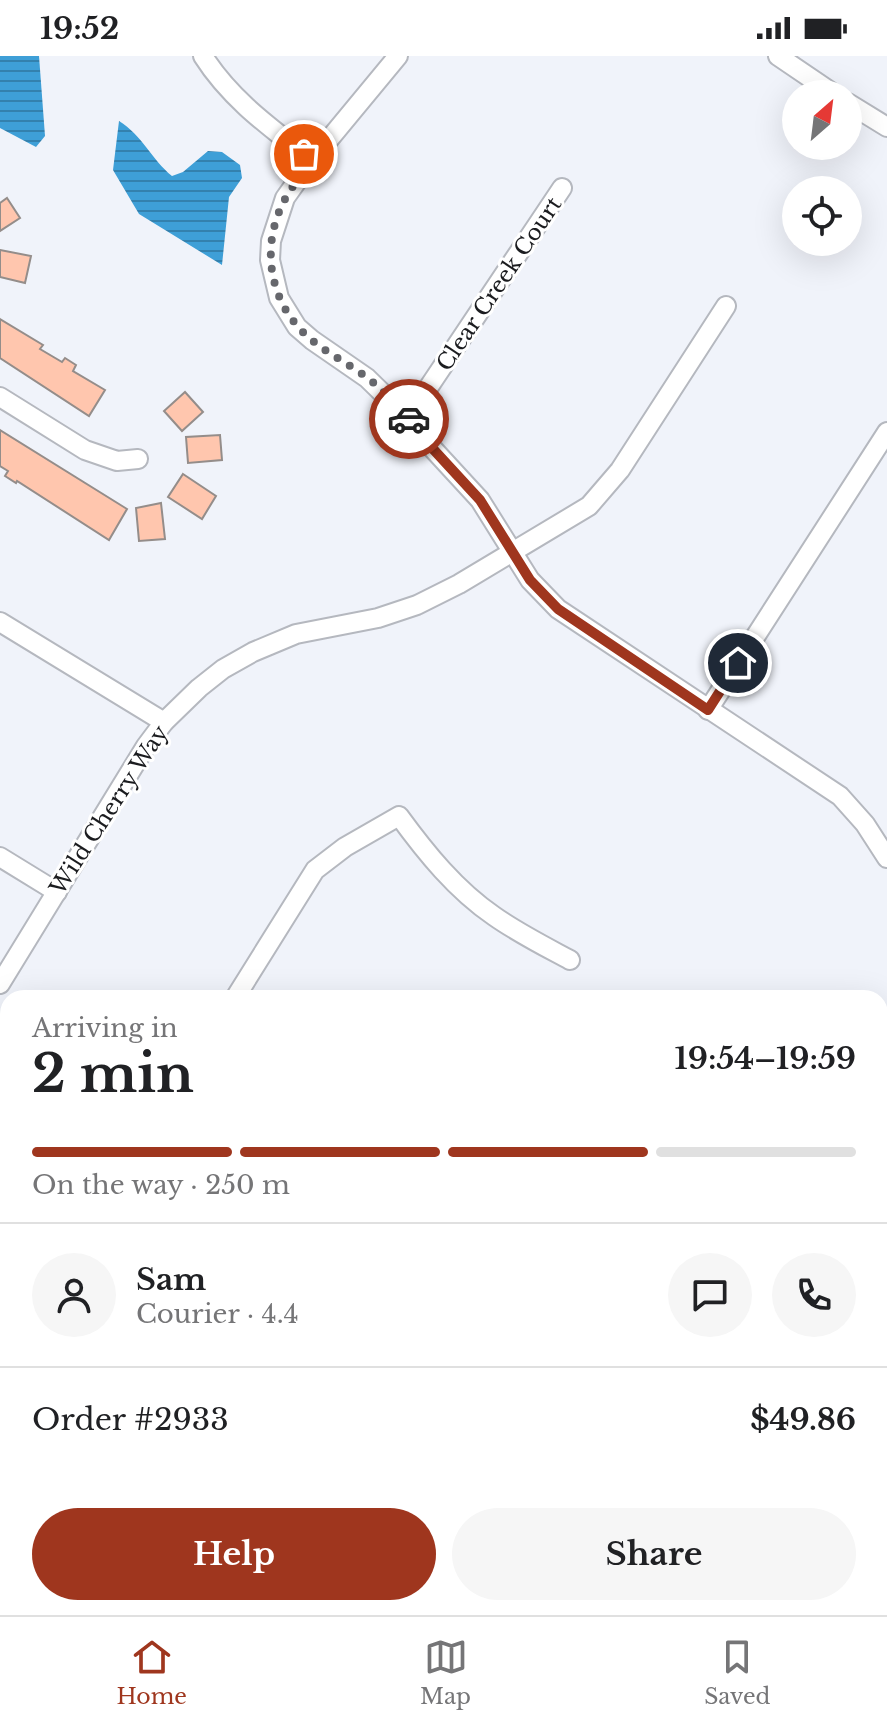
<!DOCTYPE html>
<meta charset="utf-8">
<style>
body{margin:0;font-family:"Libre Baskerville",serif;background:#f6f6f6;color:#202124;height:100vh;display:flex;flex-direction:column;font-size:30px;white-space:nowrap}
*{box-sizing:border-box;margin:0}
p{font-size:26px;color:#757577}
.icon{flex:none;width:44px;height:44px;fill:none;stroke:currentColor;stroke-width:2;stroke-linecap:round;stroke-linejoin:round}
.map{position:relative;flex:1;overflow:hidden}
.side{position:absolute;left:0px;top:934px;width:888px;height:626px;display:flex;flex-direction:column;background:#fff;border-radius:24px 24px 0 0;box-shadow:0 8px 32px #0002}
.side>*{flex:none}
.needle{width:52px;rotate:28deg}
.tools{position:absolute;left:782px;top:24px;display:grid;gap:16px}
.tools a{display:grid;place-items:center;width:80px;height:80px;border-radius:50%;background:#fff;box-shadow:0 8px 32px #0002;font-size:40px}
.pin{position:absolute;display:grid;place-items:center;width:68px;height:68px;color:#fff;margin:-34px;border:4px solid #fff;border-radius:50%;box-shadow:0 2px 8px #0007}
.courier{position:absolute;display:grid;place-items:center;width:80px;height:80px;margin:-40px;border:6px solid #9f361e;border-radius:50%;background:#fff;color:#222;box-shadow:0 2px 10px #0007}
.summary em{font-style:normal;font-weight:800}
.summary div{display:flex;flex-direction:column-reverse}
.summary{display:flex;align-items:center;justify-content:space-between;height:136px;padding:0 32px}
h1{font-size:52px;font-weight:800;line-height:60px}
.bar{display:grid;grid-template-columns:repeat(4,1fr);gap:12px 8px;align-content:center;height:96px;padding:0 32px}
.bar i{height:10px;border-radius:6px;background:#e0e0e0}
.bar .active{background:#9f361e}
.bar p{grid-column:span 4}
.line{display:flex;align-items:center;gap:20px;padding:0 32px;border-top:2px solid #e0e0e0}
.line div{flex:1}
.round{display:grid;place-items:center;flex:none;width:84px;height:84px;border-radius:42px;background:#f6f6f6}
.button{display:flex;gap:16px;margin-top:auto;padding:16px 32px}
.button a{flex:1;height:92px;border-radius:48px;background:#9f361e;color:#fff;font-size:32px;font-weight:800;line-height:92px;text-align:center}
.button a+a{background:#f6f6f6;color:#202124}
.status{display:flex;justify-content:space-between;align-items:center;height:56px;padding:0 40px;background:#fff;direction:ltr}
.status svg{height:22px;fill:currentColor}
.dock{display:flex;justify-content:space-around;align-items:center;height:112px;border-top:2px solid #e0e0e0;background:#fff;font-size:22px;color:#757577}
.dock a{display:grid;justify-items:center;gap:4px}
.dock .active{color:#9f361e}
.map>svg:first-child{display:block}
.water{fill:url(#water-rules)}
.building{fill:#ffc6ae;stroke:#948d8a;stroke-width:2}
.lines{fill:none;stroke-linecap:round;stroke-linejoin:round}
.minor-casing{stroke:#b5b8bf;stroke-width:22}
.path{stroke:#95989d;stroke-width:2;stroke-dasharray:6 6;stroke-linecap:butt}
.minor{stroke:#fff;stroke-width:18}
.done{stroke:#66676c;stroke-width:8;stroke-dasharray:0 14.4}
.route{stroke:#9f361e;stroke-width:10}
.labels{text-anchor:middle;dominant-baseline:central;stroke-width:6;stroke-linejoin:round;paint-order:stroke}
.street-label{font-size:22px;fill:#1b1c1f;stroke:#fff}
</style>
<div class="status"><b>19:52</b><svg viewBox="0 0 49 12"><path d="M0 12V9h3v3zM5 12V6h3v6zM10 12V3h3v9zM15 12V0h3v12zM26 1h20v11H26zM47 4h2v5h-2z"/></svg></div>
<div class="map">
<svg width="887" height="1559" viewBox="0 0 887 1559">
<defs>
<pattern id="water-rules" width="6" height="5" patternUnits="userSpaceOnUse" patternTransform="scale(2)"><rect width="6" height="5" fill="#3e9fd7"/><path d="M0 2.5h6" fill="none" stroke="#3381ae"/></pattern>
</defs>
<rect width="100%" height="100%" fill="#f0f3fa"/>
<g class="water">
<path d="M0,0h39l6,80 -9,11 -36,-19z"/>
<path d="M119,65c23,14 33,39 53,55l11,-4 25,-21 14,1 18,13 2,13 -13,19 -7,68 -83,-51 -26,-44z"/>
<path d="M880,1151c7,23 7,60 0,83z"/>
</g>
<g class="building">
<path d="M7,142l13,20 -20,13v-28z"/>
<path d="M0,194l31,6 -6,27 -25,-6z"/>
<path d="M0,263l43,26 -3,4 22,13 3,-4 11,7 -3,6 32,19 -16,26 -89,-58z"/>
<path d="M185,336l18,20 -21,19 -18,-20z"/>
<path d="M0,374l127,79 -18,31 -92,-59 -1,2 -11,-7 3,-5 -8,-5z"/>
<path d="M220,379l2,25 -34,3 -2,-26z"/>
<path d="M183,418l33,22 -14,23 -34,-22z"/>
<path d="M161,447l4,36 -26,2 -3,-33z"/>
</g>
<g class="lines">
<g class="minor-casing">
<g id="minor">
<path d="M203,0c28,44 68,72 109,104"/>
<path d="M398,0l-86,104 -27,38 -14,43 -1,19 9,38 18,29 15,13 55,38 41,40 14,19 58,63 50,80 28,29 282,187 25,28 22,34"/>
<path d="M778,0l56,38"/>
<path d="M848,47l39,24"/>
<path d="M0,341l85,53 32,11 21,-2"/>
<path d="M408,362l154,-230"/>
<path d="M0,566l164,100"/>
<path d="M708,654l179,-278"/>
<path d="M0,801l57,35"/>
<path d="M0,928l146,-238 18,-24 35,-34 24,-19 30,-17 43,-18 82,-16 39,-13 42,-21 130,-78 31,-36 106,-164"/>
<path d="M235,942l80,-128 30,-23 54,-31c27,37 57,74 95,100 24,17 50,30 76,44"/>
<path d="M880,1047l7,-11"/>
<path d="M0,1130l8,5"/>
<path d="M0,1158l8,4"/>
<path d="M0,1356l8,-13"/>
<path d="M0,1414l8,5"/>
<path d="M880,1488l7,-11"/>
<path d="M421,1559l5,-7"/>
<path d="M837,1559l4,-7"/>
</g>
</g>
<g class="path">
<path d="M471,1559l3,-6"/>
<path d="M727,1559l2,-7"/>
</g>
<use href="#minor" class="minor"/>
</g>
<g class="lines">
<path class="done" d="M304,98l8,6c-9,13 -21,27 -28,41 -25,48 -14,106 29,140 17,14 38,24 56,38 15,12 27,26 40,40"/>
<path class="route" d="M409,363l13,18 58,63 50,80 28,29 150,101 30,-47"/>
</g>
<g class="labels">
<g class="street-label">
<text transform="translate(499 228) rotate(-56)">Clear Creek Court</text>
<text transform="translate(109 754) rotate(-57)">Wild Cherry Way</text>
</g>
</g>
</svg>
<div class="tools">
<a><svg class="needle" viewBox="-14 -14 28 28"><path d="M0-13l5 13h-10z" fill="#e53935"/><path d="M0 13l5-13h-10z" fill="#757577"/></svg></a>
<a><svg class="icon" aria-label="locate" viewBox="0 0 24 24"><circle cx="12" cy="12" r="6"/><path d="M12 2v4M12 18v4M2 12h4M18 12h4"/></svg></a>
</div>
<div class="pin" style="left:304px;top:98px;background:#ea580c"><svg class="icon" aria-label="bag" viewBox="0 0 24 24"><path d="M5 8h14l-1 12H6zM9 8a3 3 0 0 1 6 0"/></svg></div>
<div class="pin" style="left:738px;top:607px;background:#1f2937"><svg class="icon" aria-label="home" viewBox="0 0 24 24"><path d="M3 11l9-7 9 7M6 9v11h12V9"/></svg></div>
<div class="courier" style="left:409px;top:363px"><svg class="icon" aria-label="car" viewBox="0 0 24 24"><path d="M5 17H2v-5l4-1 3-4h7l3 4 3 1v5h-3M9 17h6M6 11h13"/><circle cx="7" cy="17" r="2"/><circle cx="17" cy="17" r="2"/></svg></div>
<section class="side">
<div class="summary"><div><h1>2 min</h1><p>Arriving in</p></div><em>19:54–19:59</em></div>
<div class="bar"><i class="active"></i><i class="active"></i><i class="active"></i><i></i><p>On the way · 250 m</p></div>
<div class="line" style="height:144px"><a class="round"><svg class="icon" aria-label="person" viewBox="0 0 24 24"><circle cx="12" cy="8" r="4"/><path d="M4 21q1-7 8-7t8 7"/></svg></a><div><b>Sam</b><p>Courier · 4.4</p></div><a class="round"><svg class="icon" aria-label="chat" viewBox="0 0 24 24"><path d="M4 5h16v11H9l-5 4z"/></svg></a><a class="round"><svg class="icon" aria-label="phone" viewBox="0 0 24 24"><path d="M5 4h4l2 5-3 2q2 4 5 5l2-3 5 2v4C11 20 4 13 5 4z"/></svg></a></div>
<div class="line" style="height:104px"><div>Order #2933</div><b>$49.86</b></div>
<div class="button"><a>Help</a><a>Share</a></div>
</section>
</div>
<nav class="dock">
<a class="active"><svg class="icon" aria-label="home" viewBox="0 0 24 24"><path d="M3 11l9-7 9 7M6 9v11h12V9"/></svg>Home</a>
<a><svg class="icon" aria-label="map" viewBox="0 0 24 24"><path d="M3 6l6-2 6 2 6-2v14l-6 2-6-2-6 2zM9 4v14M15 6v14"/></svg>Map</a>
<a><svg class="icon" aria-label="saved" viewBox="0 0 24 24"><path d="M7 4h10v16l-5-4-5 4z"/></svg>Saved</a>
</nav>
